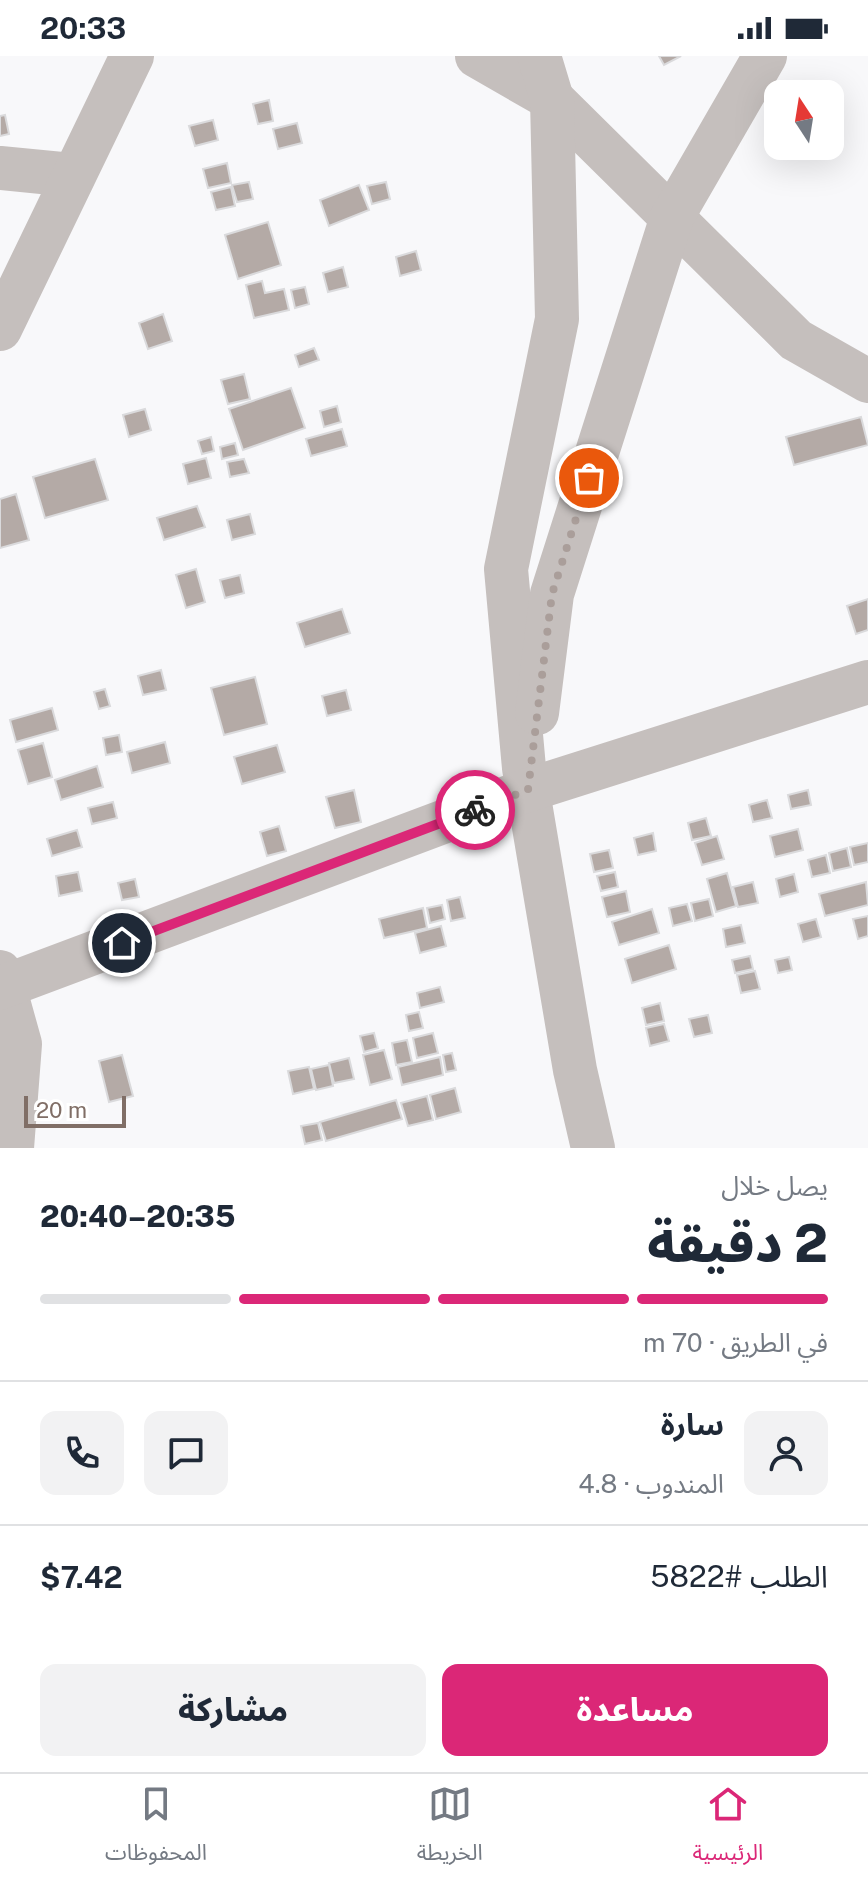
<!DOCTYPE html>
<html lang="ar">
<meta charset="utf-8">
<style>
body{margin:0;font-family:"Public Sans","Noto Sans Arabic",sans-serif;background:#f2f2f3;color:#1f2937;direction:rtl;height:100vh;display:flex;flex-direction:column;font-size:30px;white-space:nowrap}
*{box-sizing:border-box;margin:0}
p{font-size:26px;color:#747a83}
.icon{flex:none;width:44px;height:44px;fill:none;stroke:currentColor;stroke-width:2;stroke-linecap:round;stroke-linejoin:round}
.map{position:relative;height:1092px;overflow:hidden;direction:ltr}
.side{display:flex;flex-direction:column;background:#fff;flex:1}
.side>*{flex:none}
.needle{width:52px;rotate:348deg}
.fabs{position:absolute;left:764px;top:24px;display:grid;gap:16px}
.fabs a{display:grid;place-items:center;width:80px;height:80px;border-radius:16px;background:#fff;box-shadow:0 8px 32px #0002;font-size:40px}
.scale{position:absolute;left:24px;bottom:20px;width:102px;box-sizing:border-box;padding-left:8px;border:4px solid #806e66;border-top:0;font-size:22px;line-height:28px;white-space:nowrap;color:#806e66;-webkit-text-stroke:6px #fff;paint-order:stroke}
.pin{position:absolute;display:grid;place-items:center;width:68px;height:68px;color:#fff;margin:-34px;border:4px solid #fff;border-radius:50%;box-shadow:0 2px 8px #0007}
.courier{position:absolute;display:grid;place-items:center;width:80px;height:80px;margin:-40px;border:6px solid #db2777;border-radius:50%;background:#fff;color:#222;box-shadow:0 2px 10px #0007}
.summary em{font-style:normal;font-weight:800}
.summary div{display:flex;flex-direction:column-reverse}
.summary{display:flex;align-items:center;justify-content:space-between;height:136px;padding:0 40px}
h1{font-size:52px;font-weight:800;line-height:60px}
.bar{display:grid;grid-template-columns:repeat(4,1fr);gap:12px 8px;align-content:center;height:96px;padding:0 40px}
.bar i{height:10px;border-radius:6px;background:#e0e1e3}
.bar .current{background:#db2777}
.bar p{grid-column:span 4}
.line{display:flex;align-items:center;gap:20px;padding:0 40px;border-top:2px solid #e0e1e3}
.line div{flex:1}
.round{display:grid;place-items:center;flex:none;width:84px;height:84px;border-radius:16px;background:#f2f2f3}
.cta{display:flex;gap:16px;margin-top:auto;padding:16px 40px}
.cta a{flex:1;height:92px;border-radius:16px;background:#db2777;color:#fff;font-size:32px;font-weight:800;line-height:92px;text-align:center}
.cta a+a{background:#f2f2f3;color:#1f2937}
.status{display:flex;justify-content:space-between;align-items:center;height:56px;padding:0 40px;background:#fff;direction:ltr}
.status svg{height:22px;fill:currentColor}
.tabs{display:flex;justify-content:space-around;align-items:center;height:112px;border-top:2px solid #e0e1e3;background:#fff;font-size:22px;color:#747a83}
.tabs a{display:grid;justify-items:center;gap:4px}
.tabs .current{color:#db2777}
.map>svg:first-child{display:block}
.building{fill:#b4aaa6;stroke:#dadadc;stroke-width:2}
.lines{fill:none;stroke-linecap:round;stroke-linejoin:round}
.minor{stroke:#c5bfbd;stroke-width:44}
.done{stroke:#aa9e9a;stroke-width:8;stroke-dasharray:0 14.4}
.route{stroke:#db2777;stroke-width:10}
</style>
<div class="status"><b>20:33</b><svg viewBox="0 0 49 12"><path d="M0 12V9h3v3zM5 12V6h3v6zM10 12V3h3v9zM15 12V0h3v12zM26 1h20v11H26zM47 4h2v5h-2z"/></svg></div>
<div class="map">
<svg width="868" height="1092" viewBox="0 0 868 1092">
<rect width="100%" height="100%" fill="#f8f8fa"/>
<g class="building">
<path d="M659,0h22l-17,9z"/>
<path d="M269,44l4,21 -15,3 -5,-20z"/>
<path d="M5,59l4,19 -9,2v-20z"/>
<path d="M213,64l5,20 -23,6 -6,-20z"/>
<path d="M297,67l5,20 -24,6 -5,-20z"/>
<path d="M227,107l4,20 -23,5 -5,-19z"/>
<path d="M249,126l4,17 -16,3 -5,-17z"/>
<path d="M386,126l4,17 -18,5 -5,-18z"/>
<path d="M359,129l10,25 -40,16 -9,-26z"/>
<path d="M231,131l4,19 -19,4 -5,-18z"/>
<path d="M268,166l13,43 -43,14 -13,-44z"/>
<path d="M416,195l5,19 -21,6 -4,-19z"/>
<path d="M343,211l5,20 -20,5 -5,-19z"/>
<path d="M262,225l3,12 19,-4 5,21 -35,8 -8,-33z"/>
<path d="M305,231l4,17 -14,4 -4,-18z"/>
<path d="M163,258l9,27 -24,8 -9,-26z"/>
<path d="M314,292l5,12 -20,7 -4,-12z"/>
<path d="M244,318l6,25 -22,5 -7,-24z"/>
<path d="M291,332l14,40 -62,22 -14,-41z"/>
<path d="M337,350l4,16 -17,5 -4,-16z"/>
<path d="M145,353l6,21 -22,7 -6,-22z"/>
<path d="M861,361l7,28 -74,20 -8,-28z"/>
<path d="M342,373l5,17 -36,10 -5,-17z"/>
<path d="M211,381l3,14 -12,3 -4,-13z"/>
<path d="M235,387l3,12 -16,4 -2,-12z"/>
<path d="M206,402l5,20 -23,6 -5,-20z"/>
<path d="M95,403l13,41 -63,18 -12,-41z"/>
<path d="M244,403l5,14 -19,4 -3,-15z"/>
<path d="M16,438l13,46 -29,8v-49z"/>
<path d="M197,450l8,21 -41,13 -7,-22z"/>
<path d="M250,458l5,20 -23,6 -5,-20z"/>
<path d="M196,513l9,33 -19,6 -10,-33z"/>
<path d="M240,519l4,18 -19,5 -5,-18z"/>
<path d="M868,543v31l-12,4 -9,-28z"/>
<path d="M342,553l8,24 -45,14 -8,-24z"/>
<path d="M161,614l5,20 -23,5 -5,-19z"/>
<path d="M255,621l12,47 -43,11 -13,-47z"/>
<path d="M105,633l5,17 -11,3 -5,-17z"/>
<path d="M346,634l5,20 -24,6 -5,-20z"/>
<path d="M52,652l6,22 -42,12 -6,-22z"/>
<path d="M119,679l3,17 -16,3 -3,-17z"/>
<path d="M165,686l5,21 -38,10 -5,-21z"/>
<path d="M43,687l9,34 -24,7 -10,-34z"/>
<path d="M277,689l8,27 -43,12 -8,-27z"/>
<path d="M97,710l6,21 -42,13 -6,-20z"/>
<path d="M354,734l7,32 -26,6 -9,-31z"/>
<path d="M808,734l3,15 -20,4 -3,-14z"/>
<path d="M767,744l5,18 -19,4 -4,-17z"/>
<path d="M113,746l4,16 -25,6 -4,-16z"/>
<path d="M706,762l5,18 -19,4 -4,-17z"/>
<path d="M279,770l7,25 -19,5 -7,-24z"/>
<path d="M798,773l5,21 -28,7 -5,-21z"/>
<path d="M77,774l5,17 -30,9 -5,-17z"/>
<path d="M653,777l3,18 -18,4 -4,-17z"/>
<path d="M717,780l7,23 -22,6 -7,-22z"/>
<path d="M868,787v19l-14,3 -4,-18z"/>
<path d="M847,792l4,19 -18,4 -4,-18z"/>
<path d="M609,794l4,18 -19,4 -4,-18z"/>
<path d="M826,799l4,18 -18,4 -4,-17z"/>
<path d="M78,816l4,19 -23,5 -3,-20z"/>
<path d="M615,816l3,15 -17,4 -4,-15z"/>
<path d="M727,817l9,33 -20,6 -9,-33z"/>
<path d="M794,818l4,18 -18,5 -4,-18z"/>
<path d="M135,823l4,18 -17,3 -4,-17z"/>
<path d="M753,826l5,21 -20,4 -5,-20z"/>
<path d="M866,826l2,23 -43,11 -6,-22z"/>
<path d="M626,835l4,21 -23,5 -5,-20z"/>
<path d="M460,841l5,21 -14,3 -4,-21z"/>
<path d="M709,843l4,17 -18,5 -4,-18z"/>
<path d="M687,848l5,17 -19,5 -4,-18z"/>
<path d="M442,849l3,14 -15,4 -3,-15z"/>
<path d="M423,852l4,20 -43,10 -5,-19z"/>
<path d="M652,853l7,24 -40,12 -7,-23z"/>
<path d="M868,860v20l-10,3 -5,-20z"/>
<path d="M816,863l5,18 -18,5 -5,-18z"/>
<path d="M741,869l4,18 -19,4 -3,-18z"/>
<path d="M441,870l5,20 -26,7 -5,-20z"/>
<path d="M669,889l7,24 -44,14 -7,-24z"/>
<path d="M750,900l3,13 -18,4 -3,-13z"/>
<path d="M789,901l3,13 -14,3 -3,-13z"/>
<path d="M755,915l5,18 -19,4 -4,-18z"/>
<path d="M440,931l4,15 -24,6 -3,-15z"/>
<path d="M660,947l4,18 -18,4 -4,-17z"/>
<path d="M419,956l4,16 -14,3 -3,-16z"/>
<path d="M708,959l4,18 -18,4 -5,-18z"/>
<path d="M664,968l5,17 -19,5 -4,-18z"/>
<path d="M374,977l4,15 -14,4 -4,-16z"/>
<path d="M433,977l5,20 -21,5 -4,-20z"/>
<path d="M407,984l5,22 -16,3 -4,-22z"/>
<path d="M384,994l8,29 -22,6 -7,-30z"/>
<path d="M452,997l4,17 -10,2 -3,-17z"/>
<path d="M122,999l11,41 -24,6 -10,-41z"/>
<path d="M440,1001l3,18 -41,10 -4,-18z"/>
<path d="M349,1002l5,21 -20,4 -5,-20z"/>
<path d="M329,1009l4,21 -17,4 -5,-21z"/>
<path d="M309,1011l5,22 -21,5 -5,-23z"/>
<path d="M455,1032l6,24 -25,7 -6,-24z"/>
<path d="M427,1040l6,24 -25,6 -7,-23z"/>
<path d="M396,1044l6,19 -76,22 -6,-19z"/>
<path d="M318,1067l4,17 -17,4 -4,-18z"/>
</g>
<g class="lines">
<g class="minor">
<path d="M477,0l75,43 244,241 72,41"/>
<path d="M539,0l13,43 5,220 -51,250 18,199 51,302 18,78"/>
<path d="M0,112l72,7"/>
<path d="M0,273l132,-273"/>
<path d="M537,657l15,-119 120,-377 93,-161"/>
<path d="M0,916l20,72 -8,104"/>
<path d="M0,932l528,-198 340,-108"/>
</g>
</g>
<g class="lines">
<path class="done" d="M475,754l53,-20 24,-196 37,-116"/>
<path class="route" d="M122,887l353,-133"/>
</g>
</svg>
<div class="fabs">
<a><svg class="needle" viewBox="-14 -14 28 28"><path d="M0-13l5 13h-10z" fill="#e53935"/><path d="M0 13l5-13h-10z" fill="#747a83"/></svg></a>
</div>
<div class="scale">20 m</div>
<div class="pin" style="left:589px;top:422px;background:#ea580c"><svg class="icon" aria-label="bag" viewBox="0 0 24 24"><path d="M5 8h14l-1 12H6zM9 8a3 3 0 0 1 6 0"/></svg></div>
<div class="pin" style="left:122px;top:887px;background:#1f2937"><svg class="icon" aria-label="home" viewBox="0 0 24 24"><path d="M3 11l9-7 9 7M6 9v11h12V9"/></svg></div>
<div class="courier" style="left:475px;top:754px"><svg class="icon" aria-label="bike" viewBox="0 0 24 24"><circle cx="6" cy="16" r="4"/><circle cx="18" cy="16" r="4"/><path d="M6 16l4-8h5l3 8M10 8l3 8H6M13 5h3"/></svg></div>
</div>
<section class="side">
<div class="summary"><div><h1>2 دقيقة</h1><p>يصل خلال</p></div><em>20:35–20:40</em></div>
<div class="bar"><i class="current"></i><i class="current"></i><i class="current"></i><i></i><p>في الطريق · 70 m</p></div>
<div class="line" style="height:144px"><a class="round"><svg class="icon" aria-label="person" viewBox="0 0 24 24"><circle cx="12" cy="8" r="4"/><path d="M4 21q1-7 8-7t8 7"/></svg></a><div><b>سارة</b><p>المندوب · 4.8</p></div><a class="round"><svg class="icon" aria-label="chat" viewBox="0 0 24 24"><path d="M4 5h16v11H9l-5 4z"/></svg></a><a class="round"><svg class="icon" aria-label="phone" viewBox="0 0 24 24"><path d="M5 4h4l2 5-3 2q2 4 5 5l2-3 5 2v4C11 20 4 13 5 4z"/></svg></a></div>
<div class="line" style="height:104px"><div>الطلب #5822</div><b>$7.42</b></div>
<div class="cta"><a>مساعدة</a><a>مشاركة</a></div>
</section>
<nav class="tabs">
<a class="current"><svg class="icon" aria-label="home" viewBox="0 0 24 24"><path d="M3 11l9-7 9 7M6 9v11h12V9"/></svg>الرئيسية</a>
<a><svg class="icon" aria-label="map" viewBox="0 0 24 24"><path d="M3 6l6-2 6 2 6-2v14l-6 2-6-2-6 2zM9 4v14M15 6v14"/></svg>الخريطة</a>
<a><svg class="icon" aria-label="saved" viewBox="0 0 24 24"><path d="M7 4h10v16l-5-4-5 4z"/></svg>المحفوظات</a>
</nav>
